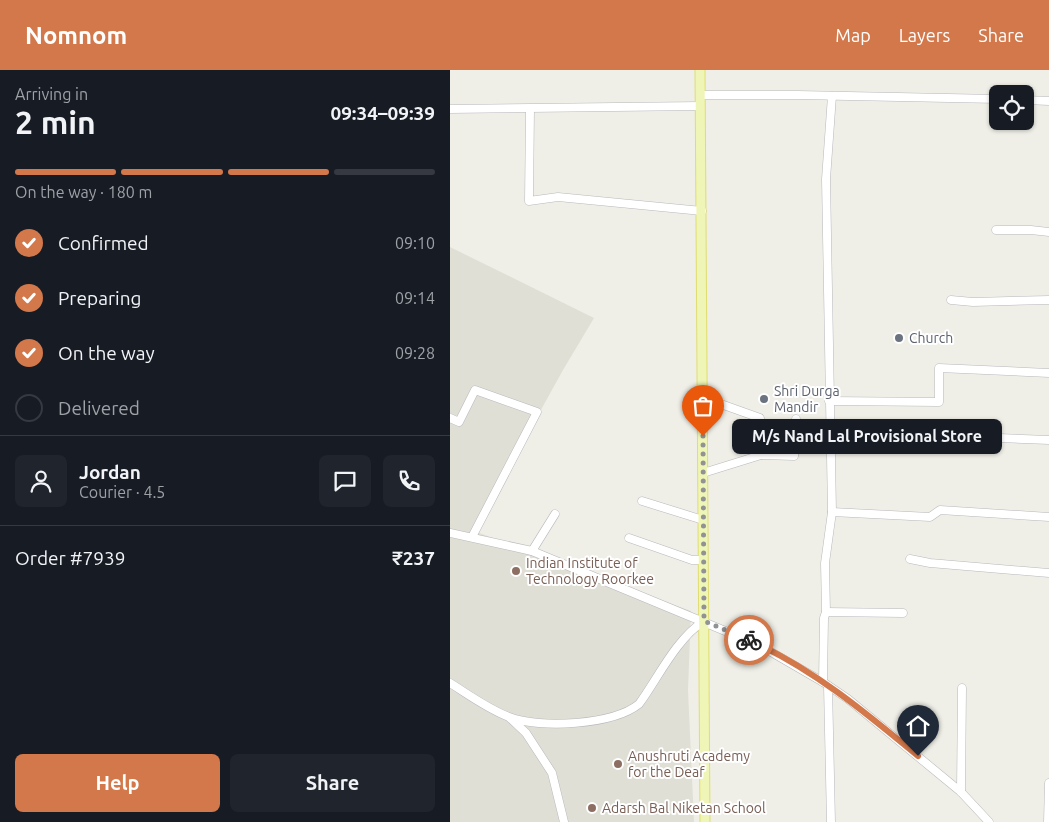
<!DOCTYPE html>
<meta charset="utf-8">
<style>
body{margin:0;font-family:Ubuntu,sans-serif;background:#20242c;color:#f1f3f6;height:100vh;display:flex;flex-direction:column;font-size:19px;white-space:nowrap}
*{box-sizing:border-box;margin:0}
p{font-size:16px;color:#9ea1a6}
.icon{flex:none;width:28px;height:28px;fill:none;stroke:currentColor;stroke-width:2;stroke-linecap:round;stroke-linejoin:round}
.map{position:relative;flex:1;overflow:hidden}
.drawer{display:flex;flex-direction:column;background:#171b24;width:450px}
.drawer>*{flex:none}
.fabs{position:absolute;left:539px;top:15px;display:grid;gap:10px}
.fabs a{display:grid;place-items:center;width:45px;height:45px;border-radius:8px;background:#171b24;box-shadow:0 1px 4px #0004;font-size:25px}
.pin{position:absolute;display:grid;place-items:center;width:42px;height:42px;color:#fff;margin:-51px -21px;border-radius:50% 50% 50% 0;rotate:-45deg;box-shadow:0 0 5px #0007}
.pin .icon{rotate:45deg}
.courier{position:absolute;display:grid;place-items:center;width:50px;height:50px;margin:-25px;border:4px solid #d3784a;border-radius:50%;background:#fff;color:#222;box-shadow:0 1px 6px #0007}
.bubble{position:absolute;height:35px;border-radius:8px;background:#171b24;box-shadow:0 1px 4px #0004;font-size:16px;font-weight:600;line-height:35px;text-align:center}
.summary em{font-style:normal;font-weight:600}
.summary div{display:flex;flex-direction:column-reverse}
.summary{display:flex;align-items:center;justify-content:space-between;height:85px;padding:0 15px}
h1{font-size:32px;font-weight:600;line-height:38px}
.bar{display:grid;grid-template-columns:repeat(4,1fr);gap:8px 5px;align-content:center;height:60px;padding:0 15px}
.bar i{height:6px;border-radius:4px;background:#363941}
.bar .selected{background:#d3784a}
.bar p{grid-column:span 4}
.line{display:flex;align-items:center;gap:12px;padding:0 15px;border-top:1px solid #363941}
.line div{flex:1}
.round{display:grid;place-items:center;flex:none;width:52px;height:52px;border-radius:8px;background:#20242c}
ol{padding:0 15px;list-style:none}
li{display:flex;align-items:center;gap:15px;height:55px}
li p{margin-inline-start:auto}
li .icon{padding:5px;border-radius:50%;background:#d3784a;color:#fff;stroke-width:4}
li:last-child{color:#9ea1a6}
li i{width:28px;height:28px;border:2px solid #363941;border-radius:50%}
.button{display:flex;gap:10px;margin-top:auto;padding:10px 15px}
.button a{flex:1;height:58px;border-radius:8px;background:#d3784a;color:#fff;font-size:20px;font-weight:600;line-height:58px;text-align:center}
.button a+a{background:#20242c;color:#f1f3f6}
header{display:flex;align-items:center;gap:30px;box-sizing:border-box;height:70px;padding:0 25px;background:#d3784a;color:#fff}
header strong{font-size:24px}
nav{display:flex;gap:28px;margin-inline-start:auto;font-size:18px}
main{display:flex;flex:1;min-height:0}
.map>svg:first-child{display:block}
.education{fill:#dfdfd6}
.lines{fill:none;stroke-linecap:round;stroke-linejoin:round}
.minor-casing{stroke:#b8b8bc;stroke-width:9}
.major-casing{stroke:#e0dd70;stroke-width:11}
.minor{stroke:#fff;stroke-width:8}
.major{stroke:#eff5b7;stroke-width:9}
.done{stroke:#919294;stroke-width:5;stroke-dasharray:0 9}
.route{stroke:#d3784a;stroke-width:6}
.worship-dot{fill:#6b7280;stroke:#fff;stroke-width:2}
.education-dot{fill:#8d6e63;stroke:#fff;stroke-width:2}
.labels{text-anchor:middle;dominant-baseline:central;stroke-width:4;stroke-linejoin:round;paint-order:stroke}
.worship-label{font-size:14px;fill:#5b616d;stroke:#fff;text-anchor:start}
.education-label{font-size:14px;fill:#785e54;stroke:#fff;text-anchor:start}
</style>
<header>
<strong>Nomnom</strong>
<nav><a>Map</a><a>Layers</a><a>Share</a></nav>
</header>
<main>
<section class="drawer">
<div class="summary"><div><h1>2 min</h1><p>Arriving in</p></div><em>09:34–09:39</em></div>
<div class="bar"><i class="selected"></i><i class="selected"></i><i class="selected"></i><i></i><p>On the way · 180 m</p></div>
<ol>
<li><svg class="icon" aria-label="check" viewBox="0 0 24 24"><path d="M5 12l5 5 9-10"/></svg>Confirmed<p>09:10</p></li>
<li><svg class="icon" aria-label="check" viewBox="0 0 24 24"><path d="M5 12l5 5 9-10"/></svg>Preparing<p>09:14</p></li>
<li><svg class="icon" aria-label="check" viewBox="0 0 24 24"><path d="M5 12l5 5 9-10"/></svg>On the way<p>09:28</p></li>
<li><i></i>Delivered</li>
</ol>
<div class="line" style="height:90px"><a class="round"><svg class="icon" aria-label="person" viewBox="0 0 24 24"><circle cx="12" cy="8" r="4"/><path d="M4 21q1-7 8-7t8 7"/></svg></a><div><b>Jordan</b><p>Courier · 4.5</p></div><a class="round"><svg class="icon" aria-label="chat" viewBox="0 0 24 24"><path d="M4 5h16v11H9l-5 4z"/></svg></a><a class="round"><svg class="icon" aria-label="phone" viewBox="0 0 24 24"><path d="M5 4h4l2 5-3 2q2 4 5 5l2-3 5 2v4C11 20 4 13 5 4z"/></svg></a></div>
<div class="line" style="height:65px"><div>Order #7939</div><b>₹237</b></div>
<div class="button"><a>Help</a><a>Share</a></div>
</section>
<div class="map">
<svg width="599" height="752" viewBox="0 0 599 752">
<rect width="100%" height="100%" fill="#efefe8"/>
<path class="education" d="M0,177l144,71 -31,52 -89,161 217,80 -3,79 6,132h-244z"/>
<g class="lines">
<g class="minor-casing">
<g id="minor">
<path d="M250,25h98l200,4"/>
<path d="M575,30l24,1"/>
<path d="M0,39l250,-3"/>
<path d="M80,39l-1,92 29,-4 144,14"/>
<path d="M546,160h35l18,2"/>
<path d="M501,230l22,2 76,-2"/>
<path d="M253,330l15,3 42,15 1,37 33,1 2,-37"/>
<path d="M379,331l110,1v-34l110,5"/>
<path d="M0,348l9,4 16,-32 62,22 -65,125"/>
<path d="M381,369l112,3 7,-6 99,4"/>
<path d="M253,403l58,-18"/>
<path d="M192,431l61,19"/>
<path d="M382,442l98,5 10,-7 109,7"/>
<path d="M0,463l82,18 227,94 64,37 25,17 113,93 28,30"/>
<path d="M179,468l63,22h11"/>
<path d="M82,481l23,-37"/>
<path d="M460,489l20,4 119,10"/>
<path d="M376,542l77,1"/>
<path d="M373,612l1,-64 2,-6 -1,-49 7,-51 -6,-333 6,-83"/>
<path d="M0,613c19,12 38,26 59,34 31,12 104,8 130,-13 19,-26 37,-65 65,-83"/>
<path d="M378,616l3,136"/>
<path d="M60,648l16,15 26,40 12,49"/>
<path d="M511,722l1,-104"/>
<path d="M598,752l1,-39"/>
</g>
</g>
<g class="major-casing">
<path id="major" d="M250,0l5,752"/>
</g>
<use href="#minor" class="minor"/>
<use href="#major" class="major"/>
</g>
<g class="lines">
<path class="done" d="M253,366l1,185 45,19"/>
<path class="route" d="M299,570c63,28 116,72 169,116"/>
</g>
<g class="worship-dot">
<circle cx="449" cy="268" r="5"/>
<circle cx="314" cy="329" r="5"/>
</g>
<g class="education-dot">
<circle cx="66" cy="501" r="5"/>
<circle cx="168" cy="694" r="5"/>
<circle cx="142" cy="738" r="5"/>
</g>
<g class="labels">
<g class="worship-label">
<text x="459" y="268">Church</text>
<text x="324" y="321">Shri Durga<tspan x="324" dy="16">Mandir</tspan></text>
</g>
<g class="education-label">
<text x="76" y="493">Indian Institute of<tspan x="76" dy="16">Technology Roorkee</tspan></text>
<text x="178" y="686">Anushruti Academy<tspan x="178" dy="16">for the Deaf</tspan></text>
<text x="152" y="738">Adarsh Bal Niketan School</text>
</g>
</g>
</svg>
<div class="fabs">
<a><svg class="icon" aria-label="locate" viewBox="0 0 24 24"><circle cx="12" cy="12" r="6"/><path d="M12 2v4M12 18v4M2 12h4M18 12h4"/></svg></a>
</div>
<div class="pin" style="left:253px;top:366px;background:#ea580c"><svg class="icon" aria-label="bag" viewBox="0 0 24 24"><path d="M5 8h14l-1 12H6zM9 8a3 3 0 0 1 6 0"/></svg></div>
<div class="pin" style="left:468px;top:686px;background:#1f2937"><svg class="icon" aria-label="home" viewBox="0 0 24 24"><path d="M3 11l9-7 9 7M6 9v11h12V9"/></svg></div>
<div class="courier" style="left:299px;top:570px"><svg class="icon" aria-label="bike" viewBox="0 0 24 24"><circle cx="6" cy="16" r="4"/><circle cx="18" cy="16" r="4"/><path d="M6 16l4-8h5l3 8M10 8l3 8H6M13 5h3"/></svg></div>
<div class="bubble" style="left:282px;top:349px;width:270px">M/s Nand Lal Provisional Store</div>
</div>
</main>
